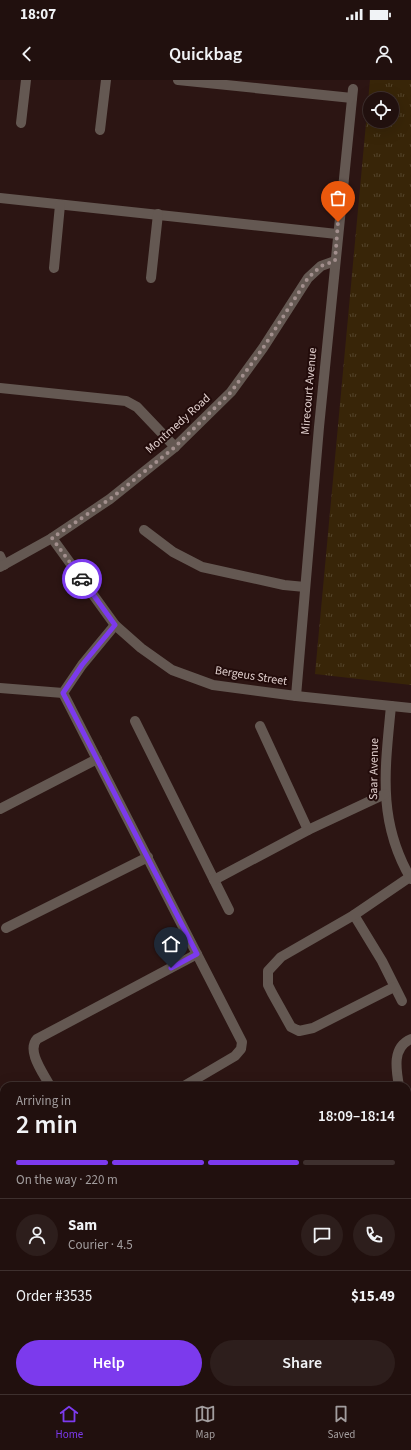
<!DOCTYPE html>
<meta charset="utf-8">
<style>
body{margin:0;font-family:"Source Sans 3",sans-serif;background:#2d1e1c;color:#f1f3f6;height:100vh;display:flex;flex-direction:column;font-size:15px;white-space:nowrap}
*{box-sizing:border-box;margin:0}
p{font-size:13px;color:#a29d9e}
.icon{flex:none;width:22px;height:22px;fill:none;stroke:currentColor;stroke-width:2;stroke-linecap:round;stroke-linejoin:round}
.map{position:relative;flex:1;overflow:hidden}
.details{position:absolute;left:0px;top:1002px;width:411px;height:312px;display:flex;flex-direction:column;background:#21100e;border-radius:12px 12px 0 0;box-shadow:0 4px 16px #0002,0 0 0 1px #3e302e}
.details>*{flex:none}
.tools{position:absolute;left:363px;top:12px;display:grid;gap:8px}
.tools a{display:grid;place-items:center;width:36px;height:36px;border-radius:50%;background:#21100e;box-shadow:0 4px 16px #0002,0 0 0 1px #3e302e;font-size:20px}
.pin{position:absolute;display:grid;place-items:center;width:34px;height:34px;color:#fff;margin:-41px -17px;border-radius:50% 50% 50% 0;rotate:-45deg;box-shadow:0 0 4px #0007}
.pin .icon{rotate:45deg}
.courier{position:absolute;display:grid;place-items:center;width:40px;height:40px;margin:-20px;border:3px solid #7c3aed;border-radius:50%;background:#fff;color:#222;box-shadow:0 1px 5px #0007}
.summary em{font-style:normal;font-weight:600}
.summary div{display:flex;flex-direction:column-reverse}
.summary{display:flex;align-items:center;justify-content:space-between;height:68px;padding:0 16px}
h1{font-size:26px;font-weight:600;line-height:30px}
.bar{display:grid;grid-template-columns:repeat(4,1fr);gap:6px 4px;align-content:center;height:48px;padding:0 16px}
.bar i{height:5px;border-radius:3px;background:#3e302e}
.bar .current{background:#7c3aed}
.bar p{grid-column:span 4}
.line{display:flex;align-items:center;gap:10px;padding:0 16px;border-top:1px solid #3e302e}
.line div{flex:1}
.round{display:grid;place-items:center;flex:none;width:42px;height:42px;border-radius:21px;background:#2d1e1c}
.action{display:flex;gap:8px;margin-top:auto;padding:8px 16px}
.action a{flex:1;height:46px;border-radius:24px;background:#7c3aed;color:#fff;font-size:16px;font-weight:600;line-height:46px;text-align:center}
.action a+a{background:#2d1e1c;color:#f1f3f6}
.status{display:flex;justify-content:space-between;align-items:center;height:28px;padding:0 20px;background:#21100e;direction:ltr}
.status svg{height:11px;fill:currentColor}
header{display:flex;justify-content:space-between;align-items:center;height:52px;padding:0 16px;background:#21100e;font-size:18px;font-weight:600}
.dock{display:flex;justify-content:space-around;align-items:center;height:56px;border-top:1px solid #3e302e;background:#21100e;font-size:11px;color:#a29d9e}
.dock a{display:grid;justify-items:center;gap:2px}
.dock .current{color:#7c3aed}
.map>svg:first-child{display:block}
.grass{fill:url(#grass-tufts);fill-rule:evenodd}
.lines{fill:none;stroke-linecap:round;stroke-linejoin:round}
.minor{stroke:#645852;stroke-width:10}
.tertiary{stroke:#645852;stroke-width:10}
.done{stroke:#a28f8d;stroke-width:4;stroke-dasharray:0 7.2}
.route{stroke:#7c3aed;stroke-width:5}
.labels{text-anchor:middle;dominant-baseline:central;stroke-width:4;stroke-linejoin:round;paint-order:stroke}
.street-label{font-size:12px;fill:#e1d0ce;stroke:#220b0a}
</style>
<div class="status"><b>18:07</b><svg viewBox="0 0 49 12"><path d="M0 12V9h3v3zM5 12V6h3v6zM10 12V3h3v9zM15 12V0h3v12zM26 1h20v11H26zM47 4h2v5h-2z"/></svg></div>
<header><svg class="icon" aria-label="back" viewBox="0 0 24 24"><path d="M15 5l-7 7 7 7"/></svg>Quickbag<svg class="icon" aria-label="person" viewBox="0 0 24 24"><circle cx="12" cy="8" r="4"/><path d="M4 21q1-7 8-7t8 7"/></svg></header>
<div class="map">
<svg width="411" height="1314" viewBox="0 0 411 1314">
<defs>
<pattern id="grass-tufts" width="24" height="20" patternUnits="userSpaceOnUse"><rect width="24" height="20" fill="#382508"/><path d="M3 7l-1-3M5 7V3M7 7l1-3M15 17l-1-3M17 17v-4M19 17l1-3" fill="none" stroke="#54442b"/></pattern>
</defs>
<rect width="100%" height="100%" fill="#2c1513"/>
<path class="grass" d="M370,0h41v605l-96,-11zM370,19h22v22h-22z"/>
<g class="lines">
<g class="minor">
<path d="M178,0l174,18"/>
<path d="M21,43l5,-43"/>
<path d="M100,50l6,-50"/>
<path d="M0,118l337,36"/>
<path d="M54,188l6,-63"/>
<path d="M151,198l7,-64"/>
<path d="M0,308l126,13 11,6 38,40"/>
<path d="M144,450l29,22 29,15 82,18 21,2"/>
<path d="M52,458l58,-39 65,-52 56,-55 32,-44 45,-70 13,-12 14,-5"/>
<path d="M0,476l4,9"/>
<path d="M115,545l-33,40 -19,28 179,349 -1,7 -6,7 -51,30"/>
<path d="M0,608l63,5"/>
<path d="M296,616l23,-269 34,-338"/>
<path d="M391,626c-6,63 -14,115 20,173"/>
<path d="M135,641l94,189"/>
<path d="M260,646l48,104"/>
<path d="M0,729l97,-50"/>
<path d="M214,800l94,-50 77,-36"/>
<path d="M354,835l28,46 20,40"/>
<path d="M6,848l142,-71"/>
<path d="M394,907l-81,41 -14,3 -8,-4 -19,-34 -4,-8v-14l13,-14 73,-42 56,-38"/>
<path d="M50,1006c-6,-12 -24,-35 -13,-47l160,-85"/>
<path d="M399,1006c-3,-17 -7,-39 12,-47"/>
<path d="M0,1037l4,7"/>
<path d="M407,1044l4,42"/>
<path d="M0,1122l4,-2"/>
</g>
<path class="tertiary" d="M0,487l52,-29 63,87 26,23 31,22 41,15 83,11 115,12"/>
</g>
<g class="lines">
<path class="done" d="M82,499l-30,-41 58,-39 65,-52 56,-55 32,-44 45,-70 13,-12 14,-5 3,-39"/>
<path class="route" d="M82,499l33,46 -33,40 -19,28 134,261 -26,14"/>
</g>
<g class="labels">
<g class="street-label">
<text transform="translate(309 311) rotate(-85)">Mirecourt Avenue</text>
<text transform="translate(178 344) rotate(-42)">Montmedy Road</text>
<text transform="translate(251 596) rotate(9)">Bergeus Street</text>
<text transform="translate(374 689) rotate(-89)">Saar Avenue</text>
</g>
</g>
</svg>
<div class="tools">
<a><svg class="icon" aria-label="locate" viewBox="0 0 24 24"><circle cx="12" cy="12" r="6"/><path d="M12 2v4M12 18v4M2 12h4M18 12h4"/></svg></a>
</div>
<div class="pin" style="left:338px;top:142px;background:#ea580c"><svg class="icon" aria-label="bag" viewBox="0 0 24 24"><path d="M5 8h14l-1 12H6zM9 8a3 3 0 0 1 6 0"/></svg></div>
<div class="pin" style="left:171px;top:888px;background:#1f2937"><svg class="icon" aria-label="home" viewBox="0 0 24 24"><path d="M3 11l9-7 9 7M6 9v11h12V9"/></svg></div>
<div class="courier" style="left:82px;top:499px"><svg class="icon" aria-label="car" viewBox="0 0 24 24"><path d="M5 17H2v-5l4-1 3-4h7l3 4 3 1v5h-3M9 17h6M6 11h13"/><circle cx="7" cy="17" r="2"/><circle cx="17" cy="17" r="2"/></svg></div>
<section class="details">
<div class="summary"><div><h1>2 min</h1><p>Arriving in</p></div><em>18:09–18:14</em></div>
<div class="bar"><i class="current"></i><i class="current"></i><i class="current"></i><i></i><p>On the way · 220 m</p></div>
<div class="line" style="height:72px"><a class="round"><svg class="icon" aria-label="person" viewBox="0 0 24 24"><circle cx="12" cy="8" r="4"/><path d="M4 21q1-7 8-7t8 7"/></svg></a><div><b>Sam</b><p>Courier · 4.5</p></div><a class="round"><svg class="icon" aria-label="chat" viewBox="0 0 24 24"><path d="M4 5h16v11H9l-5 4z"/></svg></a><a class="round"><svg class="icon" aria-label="phone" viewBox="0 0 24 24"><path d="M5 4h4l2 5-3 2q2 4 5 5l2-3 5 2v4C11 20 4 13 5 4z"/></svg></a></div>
<div class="line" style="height:52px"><div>Order #3535</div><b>$15.49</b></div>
<div class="action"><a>Help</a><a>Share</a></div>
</section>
</div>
<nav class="dock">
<a class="current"><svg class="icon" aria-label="home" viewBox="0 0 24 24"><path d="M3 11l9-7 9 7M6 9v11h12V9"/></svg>Home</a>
<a><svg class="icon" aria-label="map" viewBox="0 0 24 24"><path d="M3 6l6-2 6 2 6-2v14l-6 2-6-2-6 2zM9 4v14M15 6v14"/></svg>Map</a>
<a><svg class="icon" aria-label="saved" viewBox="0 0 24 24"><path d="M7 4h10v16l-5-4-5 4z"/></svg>Saved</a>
</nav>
